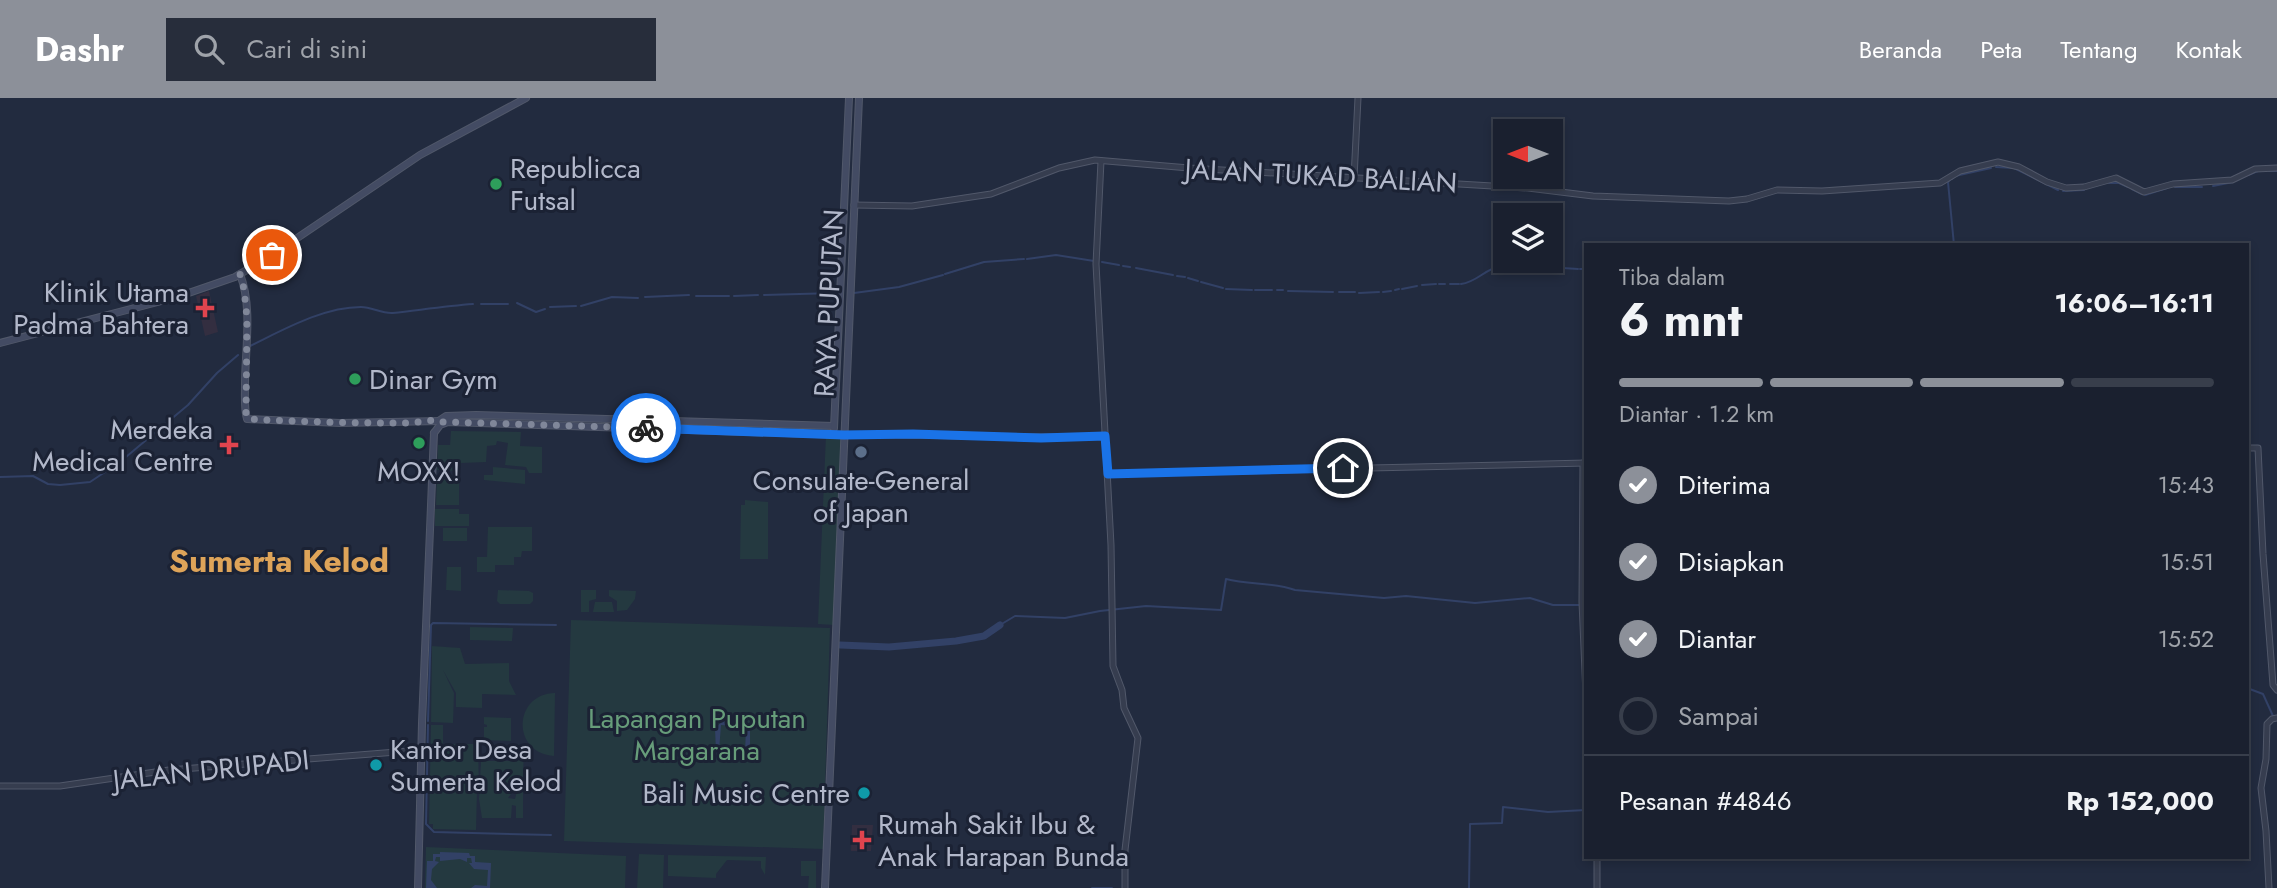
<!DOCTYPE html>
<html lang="id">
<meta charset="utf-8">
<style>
body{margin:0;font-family:Jost,sans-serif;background:#272d3b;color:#f1f3f6;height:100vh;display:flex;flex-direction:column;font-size:26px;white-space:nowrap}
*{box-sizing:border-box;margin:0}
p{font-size:23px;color:#9fa3aa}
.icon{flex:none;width:38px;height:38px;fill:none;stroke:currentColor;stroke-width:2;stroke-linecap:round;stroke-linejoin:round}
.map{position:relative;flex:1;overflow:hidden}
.side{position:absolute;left:1584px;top:145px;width:665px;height:616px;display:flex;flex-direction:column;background:#1a202f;border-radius:0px;box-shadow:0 4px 10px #0003,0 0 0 2px #383e4b}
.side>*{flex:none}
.needle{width:46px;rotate:270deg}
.controls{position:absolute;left:1493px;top:21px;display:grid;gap:14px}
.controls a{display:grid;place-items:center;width:70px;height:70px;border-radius:0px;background:#1a202f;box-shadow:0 4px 10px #0003,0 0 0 2px #383e4b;font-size:35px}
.pin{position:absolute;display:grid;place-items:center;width:60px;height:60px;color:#fff;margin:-30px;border:4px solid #fff;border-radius:50%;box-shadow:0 2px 7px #0007}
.courier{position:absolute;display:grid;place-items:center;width:70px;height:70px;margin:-35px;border:5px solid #1a73e8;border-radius:50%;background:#fff;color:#222;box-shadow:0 2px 9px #0007}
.headline em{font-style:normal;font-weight:700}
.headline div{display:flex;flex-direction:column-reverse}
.headline{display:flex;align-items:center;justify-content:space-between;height:119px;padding:0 35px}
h1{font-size:46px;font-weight:700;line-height:52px}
.bar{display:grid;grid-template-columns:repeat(4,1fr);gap:10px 7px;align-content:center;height:84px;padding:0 35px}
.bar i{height:9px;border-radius:5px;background:#383e4b}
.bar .active{background:#8c9099}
.bar p{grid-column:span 4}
.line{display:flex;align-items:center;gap:18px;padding:0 35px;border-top:2px solid #383e4b}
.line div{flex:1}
ol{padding:0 35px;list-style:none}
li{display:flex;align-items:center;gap:21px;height:77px}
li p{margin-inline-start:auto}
li .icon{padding:7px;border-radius:50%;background:#8c9099;color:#fff;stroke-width:4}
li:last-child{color:#9fa3aa}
li i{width:38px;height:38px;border:4px solid #383e4b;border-radius:50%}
header{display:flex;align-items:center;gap:42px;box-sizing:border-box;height:98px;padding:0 35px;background:#8c9099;color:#fff}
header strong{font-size:33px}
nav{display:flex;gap:38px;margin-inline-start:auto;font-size:24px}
.search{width:490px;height:63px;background:#272d3b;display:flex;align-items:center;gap:18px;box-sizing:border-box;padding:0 24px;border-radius:0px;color:#9fa3aa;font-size:26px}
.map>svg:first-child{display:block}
.medical{fill:#332e40}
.green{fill:#243940}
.water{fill:#324166;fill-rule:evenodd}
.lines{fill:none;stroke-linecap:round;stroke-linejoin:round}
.stream{stroke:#324166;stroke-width:2}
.river{stroke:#324166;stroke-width:7}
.tertiary-casing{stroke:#51586a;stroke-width:7}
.secondary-casing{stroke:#51586a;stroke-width:8}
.tertiary{stroke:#363d4f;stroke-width:5}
.secondary{stroke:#434b63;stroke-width:6}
.done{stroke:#808799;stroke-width:7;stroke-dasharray:0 12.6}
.route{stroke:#1a73e8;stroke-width:9}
.leisure-dot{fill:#2e9e5b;stroke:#1b2234;stroke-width:2.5}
.health-dot{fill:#e0444e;stroke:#1b2234;stroke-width:2.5}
.service-dot{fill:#5c6f8a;stroke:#1b2234;stroke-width:2.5}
.culture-dot{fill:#0f9aa8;stroke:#1b2234;stroke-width:2.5}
.labels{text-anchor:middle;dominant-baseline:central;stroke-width:6;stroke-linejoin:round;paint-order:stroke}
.poi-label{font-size:28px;fill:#b2b8ca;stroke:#1b2234;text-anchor:start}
.street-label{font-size:28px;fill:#b2b8ca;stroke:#1b2234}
.park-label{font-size:28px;fill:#679d7a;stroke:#1b2234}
.quarter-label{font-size:32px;font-weight:bold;fill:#dea459;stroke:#1b2234}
</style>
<header>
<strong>Dashr</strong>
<div class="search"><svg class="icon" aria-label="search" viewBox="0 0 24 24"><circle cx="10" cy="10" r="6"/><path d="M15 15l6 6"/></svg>Cari di sini</div>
<nav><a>Beranda</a><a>Peta</a><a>Tentang</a><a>Kontak</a></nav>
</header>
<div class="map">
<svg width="2277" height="790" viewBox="0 0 2277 790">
<rect width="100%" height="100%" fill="#222b3f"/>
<g class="medical">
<path d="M209,193l9,41 -13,4 -9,-40z"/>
<path d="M852,727h21l-2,26h-20z"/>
</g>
<g class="green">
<path d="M451,333l70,1 -1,14 22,1v26h-13l-3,-6 -21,-2 3,-22 -11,-2 -1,4 -9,1 -1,16 -25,1 -2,8 -22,-1 1,-25h12z"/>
<path d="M826,337l17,1 -9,189 -16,-1z"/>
<path d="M493,369l32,3v14l-41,-4v-5h9z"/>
<path d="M437,378h22v29h-23z"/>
<path d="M745,402l23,2v57h-28l1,-54h4z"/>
<path d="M435,411h24v5h10v12h-34z"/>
<path d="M488,429h44v24h-10l-1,6h-7v8h-19v7h-18v-15h10z"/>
<rect x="443" y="430" width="24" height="13"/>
<path d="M447,469h14v24l-15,-1z"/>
<path d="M498,492l31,1 4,2v8l-3,3h-30l-3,-3z"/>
<path d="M581,492h15v9l-7,2v11h-8z"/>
<path d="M609,492l27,1 -1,8 -8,11 -10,1v-10l-8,-5z"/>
<path d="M595,504h17l2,10h-21z"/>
<path d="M571,522l259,8 -7,221 -259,-8z"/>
<path d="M470,529l43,1 -1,13 -42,-1z"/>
<path d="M432,548l28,2 5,16 44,-1v18l7,14 -34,-1v14l-26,-1v-14l-13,-23 11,23 -1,30 -22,-1z"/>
<path d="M555,595l-1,63c-43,-3 -41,-62 1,-63z"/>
<path d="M484,619l27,1v23l-27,-1v-13h3v-2l-3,-1z"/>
<path d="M431,627h12v19h35l1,45 -2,1 -1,40 -43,-1v-5h-4z"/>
<path d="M512,646h6l6,4 -1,30 -15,20 7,1 2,-8 6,-2v29h-7v-12l-4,-1 -1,13h-29l-3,-19 2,-38h30z"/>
<path d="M426,749l200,9 -1,32h-200z"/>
<path d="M639,756l25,1 -1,33h-26z"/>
<path d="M668,757l98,2 -1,18 -4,-7v-7l-34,-1 -11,14v4l-48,-2z"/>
<path d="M801,763h15v27h-8l1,-12h-8z"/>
</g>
<g class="water">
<path d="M724,622l20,1 6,5v24l-4,6 -24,1 -6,-5 -1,-24zM721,627l25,2 -1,26 -26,-2z"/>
<path d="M440,754l29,1 1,3h5v6l16,1 -1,25h-19l4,-3 12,1 1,-16 -14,-1 -5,-6h3l-1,-5h-4v4l-7,-3 -20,2v-4h-4l-1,4 4,1 -7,7 -1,11 6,8h-11l1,-27h6v-7h7z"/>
</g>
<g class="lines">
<g class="stream">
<path d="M1996,69l18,1 44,22"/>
<path d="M2269,73h8"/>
<path d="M2248,77l10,-4"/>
<path d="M1952,81l3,-3 36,-8"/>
<path d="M1950,82l-2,2 6,63"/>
<path d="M2109,85h10l9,4"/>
<path d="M2213,88l20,-4"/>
<path d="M2175,89h27"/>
<path d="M2132,91l10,5"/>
<path d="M2063,93l21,-1"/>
<path d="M2145,97l22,-7"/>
<path d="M1027,161l29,-4 38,6"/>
<path d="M1102,164l17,3"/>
<path d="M1123,168l7,1"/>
<path d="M1511,168l17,-5 17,5"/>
<path d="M1504,169l5,-1"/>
<path d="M1547,169l31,2"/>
<path d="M1136,170l37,7"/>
<path d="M1580,171h6"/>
<path d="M945,176l39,-12 40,-3"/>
<path d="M1177,178l8,1"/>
<path d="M1188,180l10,3"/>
<path d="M1201,184l22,6"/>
<path d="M1439,186h6"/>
<path d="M1450,186h9"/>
<path d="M1461,186c17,-2 24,-16 41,-18"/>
<path d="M1422,187l14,-1"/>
<path d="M1226,191l26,1"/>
<path d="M1402,191l15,-3"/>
<path d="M1255,192h17"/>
<path d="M1277,192h6"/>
<path d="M1395,192l4,-1"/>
<path d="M1288,193l45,1"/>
<path d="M1339,194h16"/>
<path d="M1383,194l8,-1"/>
<path d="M854,195l45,-6 44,-12"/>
<path d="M1359,195l20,-1"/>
<path d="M764,197l71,-2"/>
<path d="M696,198h33"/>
<path d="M734,198l24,-1"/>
<path d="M645,199l44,-2"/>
<path d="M517,205l19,9 9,-3"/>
<path d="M481,206h27"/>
<path d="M581,208l31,-9 26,1"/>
<path d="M550,209l26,-1"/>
<path d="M250,248c33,-16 73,-39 111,-39 11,0 21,7 32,6 27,-3 53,-7 80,-9"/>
<path d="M0,379l33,-1 15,8 12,1 30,-3 30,-20 68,-57 29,-32 21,-18"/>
<path d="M1000,527l15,-9 50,2 35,-7 46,-5 75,4 5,-31c23,6 47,3 69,11l89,8 22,-2 69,7 55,-5 23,7h33"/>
<path d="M2247,590l16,6 10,22"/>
<path d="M428,623l3,-96 2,-2 123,2"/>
<path d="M428,627l-2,99 8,8 117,3"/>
<path d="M1092,790h20"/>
<path d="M1469,790l1,-64 32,-1 1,-16 45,5 38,-2"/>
</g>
<path class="river" d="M840,547l49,2 67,-6 28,-5 16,-11"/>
<g class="tertiary-casing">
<g id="tertiary">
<path d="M1101,63l-5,103 15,281 2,121 9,24 2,18 14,30 -13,112v38"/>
<path d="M1354,80l4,-80"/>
<path d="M854,107l58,1 79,-12 68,-26 36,-8 94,8 339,20 65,8 136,5 18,-2 30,-9 45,1 118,-8 20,-12 38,-9 21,5 28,15 19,6 18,-1 32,-9 28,14 29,-8 59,-4 23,-11 22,-1"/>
<path d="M844,337c87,-2 174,5 261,1"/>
<path d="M2247,350h11l5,106 10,131 4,5"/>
<path d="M1583,365l-1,139 4,93"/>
<path d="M1108,376l478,-11"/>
<path d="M0,688h60l109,-16 253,-20"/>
<path d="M1597,790v-30"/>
<path d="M2269,790l-3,-57 -5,-43 5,-29 1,-35 5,-5 5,-1"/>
</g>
</g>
<g class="secondary-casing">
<g id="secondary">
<path d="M240,176c13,34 5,75 5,111 0,11 -1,23 2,34l93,4 101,-2"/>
<path d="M0,245l177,-46 58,-20 37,-22 148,-100 106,-57"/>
<path d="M440,322l6,-4 30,-1 358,11"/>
<path d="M834,330l15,-330"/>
<path d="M434,335l6,-8 8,-3 396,13"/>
<path d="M418,790l4,-165 12,-290"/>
<path d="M825,790l34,-790"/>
</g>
</g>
<use href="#tertiary" class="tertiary"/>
<use href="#secondary" class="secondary"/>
</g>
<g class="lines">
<path class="done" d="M272,157l-32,19 4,15 3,29 -1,95 3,6c52,3 105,4 157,4 12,0 26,-5 37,-1l203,6"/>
<path class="route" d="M646,330l198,7 69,-1 128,4 64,-2 3,38 235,-6"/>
</g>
<g class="leisure-dot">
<circle cx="496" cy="86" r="7"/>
<circle cx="355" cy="281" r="7"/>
<circle cx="419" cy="345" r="7"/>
</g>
<g class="health-dot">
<path d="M201.5 199.5h7v7h7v7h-7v7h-7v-7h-7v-7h7z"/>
<path d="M225.5 336.5h7v7h7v7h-7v7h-7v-7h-7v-7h7z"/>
<path d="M858.5 731.5h7v7h7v7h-7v7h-7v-7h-7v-7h7z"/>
</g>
<circle class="service-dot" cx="861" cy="354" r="7"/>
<g class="culture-dot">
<circle cx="376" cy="667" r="7"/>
<circle cx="864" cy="695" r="7"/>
</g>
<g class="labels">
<g class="poi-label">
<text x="510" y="70">Republicca<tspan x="510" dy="32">Futsal</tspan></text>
<text x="189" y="194" text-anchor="end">Klinik Utama<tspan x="189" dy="32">Padma Bahtera</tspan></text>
<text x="369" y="281">Dinar Gym</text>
<text x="213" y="331" text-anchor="end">Merdeka<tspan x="213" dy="32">Medical Centre</tspan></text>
<text x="419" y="373" text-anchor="middle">MOXX!</text>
<text x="861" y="382" text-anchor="middle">Consulate-General<tspan x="861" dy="32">of Japan</tspan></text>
<text x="390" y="651">Kantor Desa<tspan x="390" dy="32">Sumerta Kelod</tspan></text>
<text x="850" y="695" text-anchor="end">Bali Music Centre</text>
<text x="878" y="726">Rumah Sakit Ibu &amp;<tspan x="878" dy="32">Anak Harapan Bunda</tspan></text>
</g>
<g class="street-label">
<text transform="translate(1321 78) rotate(3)">JALAN TUKAD BALIAN</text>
<text transform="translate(829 205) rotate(-87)">RAYA PUPUTAN</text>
<text transform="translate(211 672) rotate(-6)">JALAN DRUPADI</text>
</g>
<g class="park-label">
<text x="697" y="620">Lapangan Puputan<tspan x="697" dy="32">Margarana</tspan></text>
</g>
<g class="quarter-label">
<text x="279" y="463">Sumerta Kelod</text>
</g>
</g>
</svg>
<div class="controls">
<a><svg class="needle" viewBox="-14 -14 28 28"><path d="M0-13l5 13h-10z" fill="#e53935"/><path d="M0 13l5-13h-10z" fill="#9fa3aa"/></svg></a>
<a><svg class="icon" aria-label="layers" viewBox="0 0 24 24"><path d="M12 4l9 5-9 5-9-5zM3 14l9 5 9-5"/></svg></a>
</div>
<div class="pin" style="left:272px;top:157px;background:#ea580c"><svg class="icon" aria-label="bag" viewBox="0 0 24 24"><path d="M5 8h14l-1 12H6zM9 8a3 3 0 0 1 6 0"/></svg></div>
<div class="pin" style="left:1343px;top:370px;background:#1f2937"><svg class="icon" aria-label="home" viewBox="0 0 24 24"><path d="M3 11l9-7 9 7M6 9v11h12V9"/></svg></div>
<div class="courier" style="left:646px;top:330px"><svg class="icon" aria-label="bike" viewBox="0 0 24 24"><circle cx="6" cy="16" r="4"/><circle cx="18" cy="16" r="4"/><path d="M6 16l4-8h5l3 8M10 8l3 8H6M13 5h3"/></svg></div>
<section class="side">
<div class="headline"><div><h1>6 mnt</h1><p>Tiba dalam</p></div><em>16:06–16:11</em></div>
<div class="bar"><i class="active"></i><i class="active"></i><i class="active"></i><i></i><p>Diantar · 1.2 km</p></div>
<ol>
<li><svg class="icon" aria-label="check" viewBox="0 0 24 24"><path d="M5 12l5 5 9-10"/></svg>Diterima<p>15:43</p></li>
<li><svg class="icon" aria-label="check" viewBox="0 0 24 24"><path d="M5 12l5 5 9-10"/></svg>Disiapkan<p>15:51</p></li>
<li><svg class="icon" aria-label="check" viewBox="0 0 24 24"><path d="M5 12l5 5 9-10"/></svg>Diantar<p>15:52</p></li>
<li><i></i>Sampai</li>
</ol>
<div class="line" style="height:91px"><div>Pesanan #4846</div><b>Rp 152,000</b></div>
</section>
</div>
